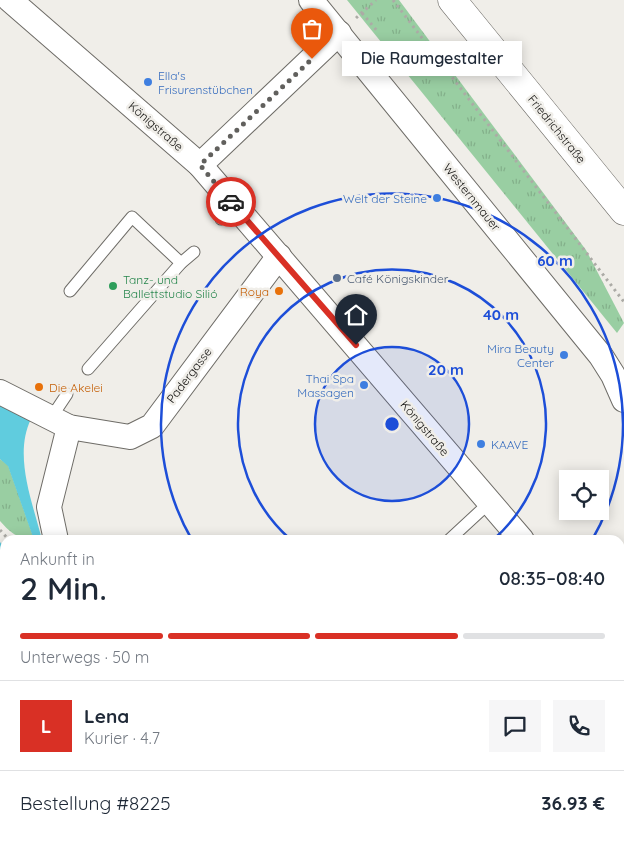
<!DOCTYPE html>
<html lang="de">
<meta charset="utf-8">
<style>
body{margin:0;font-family:Quicksand,sans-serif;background:#f6f6f7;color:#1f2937;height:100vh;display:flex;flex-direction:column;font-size:19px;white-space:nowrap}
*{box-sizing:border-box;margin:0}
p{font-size:16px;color:#747a83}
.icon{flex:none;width:28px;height:28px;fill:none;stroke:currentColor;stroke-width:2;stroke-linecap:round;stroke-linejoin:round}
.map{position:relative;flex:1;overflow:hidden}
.sheet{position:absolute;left:0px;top:535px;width:625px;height:310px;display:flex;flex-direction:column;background:#fff;border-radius:15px 15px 0 0;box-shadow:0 2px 12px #0003}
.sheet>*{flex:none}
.controls{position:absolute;left:559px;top:470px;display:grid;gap:10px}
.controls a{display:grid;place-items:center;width:50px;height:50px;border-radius:0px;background:#fff;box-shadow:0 2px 12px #0003;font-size:25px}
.pin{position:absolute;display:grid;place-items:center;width:42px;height:42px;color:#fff;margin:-51px -21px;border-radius:50% 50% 50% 0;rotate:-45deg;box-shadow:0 0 5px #0007}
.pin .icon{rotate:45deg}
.courier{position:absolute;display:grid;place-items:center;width:50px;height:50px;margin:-25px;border:4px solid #d93025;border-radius:50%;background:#fff;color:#222;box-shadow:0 1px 6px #0007}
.bubble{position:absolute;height:35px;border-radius:0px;background:#fff;box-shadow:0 2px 12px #0003;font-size:16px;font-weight:600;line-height:35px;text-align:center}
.head em{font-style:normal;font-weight:600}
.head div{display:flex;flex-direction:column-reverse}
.head{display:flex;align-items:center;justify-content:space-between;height:85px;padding:0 20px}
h1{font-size:32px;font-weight:600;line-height:38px}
.bar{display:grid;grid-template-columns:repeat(4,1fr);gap:8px 5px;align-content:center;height:60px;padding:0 20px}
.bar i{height:6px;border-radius:4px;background:#e0e1e3}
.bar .current{background:#d93025}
.bar p{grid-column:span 4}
.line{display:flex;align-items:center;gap:12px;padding:0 20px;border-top:1px solid #e0e1e3}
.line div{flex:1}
.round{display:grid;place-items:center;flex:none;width:52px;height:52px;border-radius:0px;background:#f6f6f7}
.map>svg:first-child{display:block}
.grass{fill:url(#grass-tufts)}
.water{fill:#60ccde}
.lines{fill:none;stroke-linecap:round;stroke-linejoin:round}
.service-casing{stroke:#6e6c67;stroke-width:13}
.minor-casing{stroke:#6e6c67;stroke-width:26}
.secondary-casing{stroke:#6e6c67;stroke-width:29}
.path{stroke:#acaba6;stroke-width:3;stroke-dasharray:2.5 4;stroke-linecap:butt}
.service{stroke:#fff;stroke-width:11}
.minor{stroke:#fff;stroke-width:24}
.secondary{stroke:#fff;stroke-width:28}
.done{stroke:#61605d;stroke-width:5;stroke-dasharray:0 9}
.route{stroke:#d93025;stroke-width:6}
.ring{fill:none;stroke:#1d4ed8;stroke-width:2.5}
.shop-dot{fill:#3f7fe0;stroke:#f0eee9;stroke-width:2}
.service-dot{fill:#5c6f8a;stroke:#f0eee9;stroke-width:2}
.leisure-dot{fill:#2e9e5b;stroke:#f0eee9;stroke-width:2}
.food-dot{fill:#e8710a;stroke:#f0eee9;stroke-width:2}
.labels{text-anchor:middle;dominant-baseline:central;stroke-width:5;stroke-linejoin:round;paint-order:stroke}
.shop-label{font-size:12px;fill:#366cbe;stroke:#f0eee9;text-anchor:end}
.street-label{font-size:12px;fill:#141311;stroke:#f0eee9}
.service-label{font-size:12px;fill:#4e5e75;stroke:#f0eee9;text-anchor:start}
.leisure-label{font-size:12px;fill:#27864d;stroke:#f0eee9;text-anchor:start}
.food-label{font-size:12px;fill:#c56008;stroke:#f0eee9;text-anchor:end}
.centre{fill:#1d4ed8;stroke:#f0eee9;stroke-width:2.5}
.ring-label{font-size:15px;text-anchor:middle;font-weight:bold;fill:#1d4ed8;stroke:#f0eee9;stroke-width:5;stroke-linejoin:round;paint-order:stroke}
</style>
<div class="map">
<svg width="624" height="845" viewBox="0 0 624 845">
<defs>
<pattern id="grass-tufts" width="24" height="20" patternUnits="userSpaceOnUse" patternTransform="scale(1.25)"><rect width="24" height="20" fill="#99cea2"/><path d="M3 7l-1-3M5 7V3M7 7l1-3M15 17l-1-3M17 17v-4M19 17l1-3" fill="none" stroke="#83b08a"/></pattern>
</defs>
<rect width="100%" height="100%" fill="#f0eee9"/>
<g class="grass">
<path d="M347,0h52l187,250 38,73 -7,10z"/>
<path d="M0,459l8,6 25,71c-17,3 -22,-3 -33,-15z"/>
<path d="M0,594l5,8v226l-5,-14z"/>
<path d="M9,840h130l2,5h-130z"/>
</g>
<g class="water">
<path d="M0,405l31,14c-18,37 2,84 11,121h-8l-26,-74 -8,-7z"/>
<path d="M0,542l5,6v54l-5,-8z"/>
</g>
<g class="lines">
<g class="service-casing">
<g id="service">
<path d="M221,219l12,-14"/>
<path d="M70,291l62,-74 49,46"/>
<path d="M88,369l93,-106 13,-11"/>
<path d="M51,418l16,-24"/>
<path d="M449,540l40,-37"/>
</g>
</g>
<g class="minor-casing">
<g id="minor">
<path d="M10,0l190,165 322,375"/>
<path d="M311,0l290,356 12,19 11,25"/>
<path d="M200,165l139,-132"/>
<path d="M0,392l69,35 61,10 22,-11 127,-170"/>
<path d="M56,540l-7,-33 20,-80"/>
<path d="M620,654l4,-5"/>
<path d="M207,840l1,5"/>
<path d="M475,845l4,-5"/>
</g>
</g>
<g class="secondary-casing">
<path id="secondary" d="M452,0l172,211"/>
</g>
<g class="path">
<path d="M393,0l231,302"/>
<path d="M362,13l16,19"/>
<path d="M356,18l20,-18"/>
<path d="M0,530l9,10"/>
<path d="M0,665l5,4"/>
<path d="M620,826l4,2"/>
<path d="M28,840l2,5"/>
<path d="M99,840l3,5"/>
<path d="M16,845l3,-5"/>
</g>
<use href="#service" class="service"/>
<use href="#minor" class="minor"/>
<use href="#secondary" class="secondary"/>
</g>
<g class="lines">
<path class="done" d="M231,202l-31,-37 112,-106"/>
<path class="route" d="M231,202l125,143"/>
</g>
<circle cx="392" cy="424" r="77" fill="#1d4ed8" fill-opacity=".12"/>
<g class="ring">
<circle cx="392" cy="424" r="77"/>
<path d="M290 539A154 154 0 1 1 494 539"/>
<path d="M192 540A231 231 0 1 1 592 540"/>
</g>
<g class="shop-dot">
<circle cx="148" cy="82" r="5"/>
<circle cx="437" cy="198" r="5"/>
<circle cx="564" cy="355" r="5"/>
<circle cx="364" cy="385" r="5"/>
<circle cx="481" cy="444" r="5"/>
</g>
<circle class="service-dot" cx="337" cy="278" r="5"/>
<circle class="leisure-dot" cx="113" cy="286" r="5"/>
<g class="food-dot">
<circle cx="279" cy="291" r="5"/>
<circle cx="39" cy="387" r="5"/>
</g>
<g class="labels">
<g class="shop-label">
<text x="158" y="75" text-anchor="start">Ella's<tspan x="158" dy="14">Frisurenstübchen</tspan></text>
<text x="427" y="198">Welt der Steine</text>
<text x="554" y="348">Mira Beauty<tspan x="554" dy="14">Center</tspan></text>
<text x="354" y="378">Thai Spa<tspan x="354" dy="14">Massagen</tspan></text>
<text x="491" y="444" text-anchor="start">KAAVE</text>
</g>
<g class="street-label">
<text transform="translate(156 126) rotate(41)">Königstraße</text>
<text transform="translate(557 129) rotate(51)">Friedrichstraße</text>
<text transform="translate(472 197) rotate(51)">Westernmauer</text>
<text transform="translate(189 375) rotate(-53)">Padergasse</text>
<text transform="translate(425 428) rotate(50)">Königstraße</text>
</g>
<g class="service-label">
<text x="347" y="278">Café Königskinder</text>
</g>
<g class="leisure-label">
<text x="123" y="279">Tanz- und<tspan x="123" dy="14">Ballettstudio Silió</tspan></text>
</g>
<g class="food-label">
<text x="269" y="291">Roya</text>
<text x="49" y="387" text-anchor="start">Die Akelei</text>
</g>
</g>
<circle cx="392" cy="424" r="8" class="centre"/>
<g class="ring-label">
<text x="555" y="266">60 m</text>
<text x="501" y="320">40 m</text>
<text x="446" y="375">20 m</text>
</g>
</svg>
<div class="controls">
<a><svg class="icon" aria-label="locate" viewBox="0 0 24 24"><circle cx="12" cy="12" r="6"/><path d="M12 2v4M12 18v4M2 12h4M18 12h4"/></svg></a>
</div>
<div class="pin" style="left:312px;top:59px;background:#ea580c"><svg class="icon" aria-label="bag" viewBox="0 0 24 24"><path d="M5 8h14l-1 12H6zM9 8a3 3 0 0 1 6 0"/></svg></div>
<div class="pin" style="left:356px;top:345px;background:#1f2937"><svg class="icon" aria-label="home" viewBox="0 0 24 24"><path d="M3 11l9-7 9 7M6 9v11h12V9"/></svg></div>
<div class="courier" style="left:231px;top:202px"><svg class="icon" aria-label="car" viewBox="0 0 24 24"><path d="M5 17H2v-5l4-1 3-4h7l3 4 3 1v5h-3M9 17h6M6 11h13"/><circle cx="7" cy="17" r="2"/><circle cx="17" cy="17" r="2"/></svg></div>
<div class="bubble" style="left:342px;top:41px;width:180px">Die Raumgestalter</div>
<section class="sheet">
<div class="head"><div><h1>2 Min.</h1><p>Ankunft in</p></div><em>08:35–08:40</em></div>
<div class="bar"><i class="current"></i><i class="current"></i><i class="current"></i><i></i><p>Unterwegs · 50 m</p></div>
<div class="line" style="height:90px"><b class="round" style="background:#d93025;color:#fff">L</b><div><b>Lena</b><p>Kurier · 4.7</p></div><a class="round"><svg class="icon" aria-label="chat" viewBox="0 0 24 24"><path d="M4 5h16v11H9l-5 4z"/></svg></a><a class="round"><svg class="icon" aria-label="phone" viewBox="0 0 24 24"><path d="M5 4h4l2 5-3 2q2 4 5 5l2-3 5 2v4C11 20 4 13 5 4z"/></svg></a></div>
<div class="line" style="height:65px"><div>Bestellung #8225</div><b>36.93 €</b></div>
</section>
</div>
